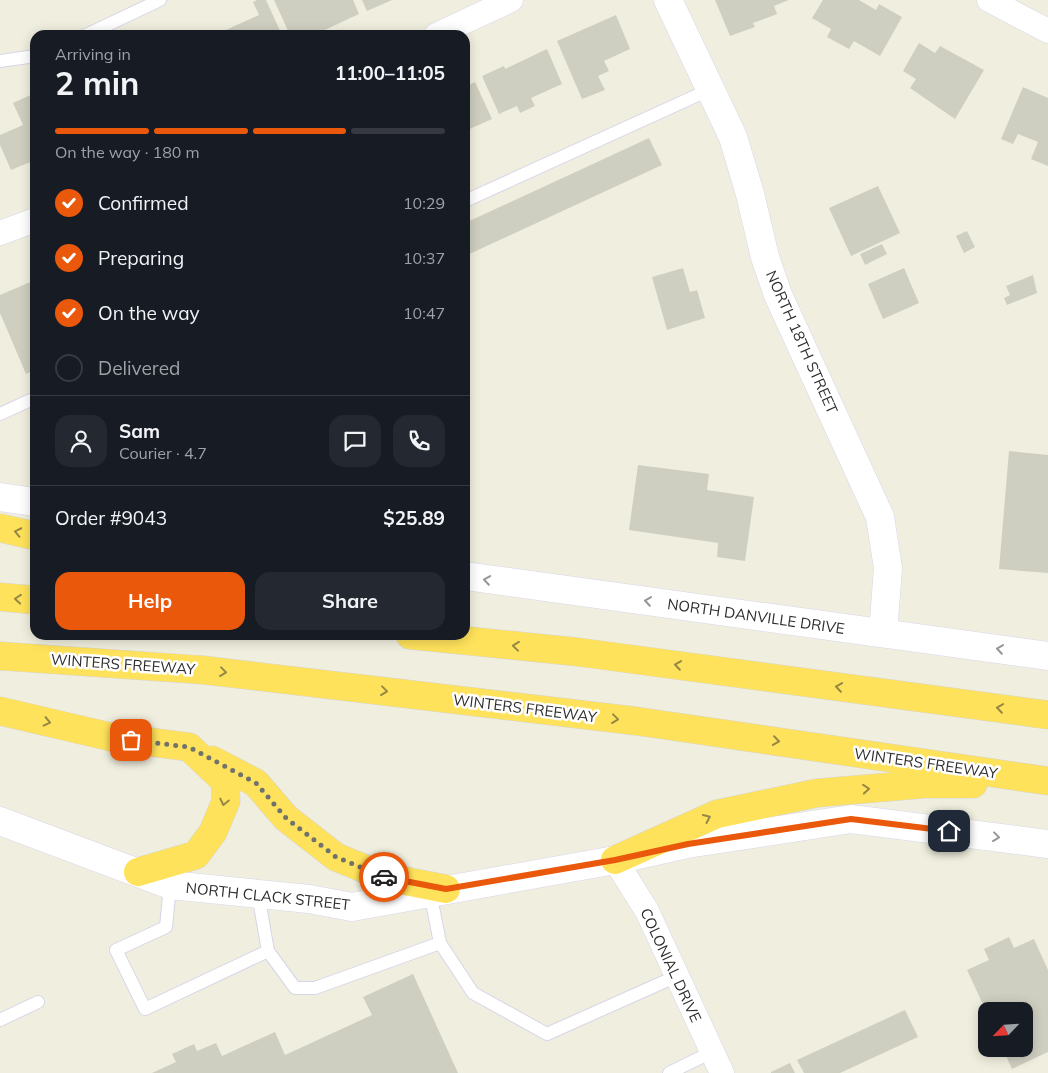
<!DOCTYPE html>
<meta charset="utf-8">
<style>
body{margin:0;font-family:Mulish,sans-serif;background:#242831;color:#f1f3f6;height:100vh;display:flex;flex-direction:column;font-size:19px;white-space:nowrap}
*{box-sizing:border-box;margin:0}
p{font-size:16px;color:#9ea1a6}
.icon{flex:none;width:28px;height:28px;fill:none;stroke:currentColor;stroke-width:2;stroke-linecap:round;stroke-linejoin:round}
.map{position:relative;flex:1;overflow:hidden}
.panel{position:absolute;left:30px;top:30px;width:440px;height:610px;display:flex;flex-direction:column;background:#171b24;border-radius:15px;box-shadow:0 2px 12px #0003}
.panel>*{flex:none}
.needle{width:32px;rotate:245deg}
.fabs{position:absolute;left:978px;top:1002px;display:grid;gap:10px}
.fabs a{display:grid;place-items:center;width:55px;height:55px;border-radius:10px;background:#171b24;box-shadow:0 2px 12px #0003;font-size:25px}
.pin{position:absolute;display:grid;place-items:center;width:42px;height:42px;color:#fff;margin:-21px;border-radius:10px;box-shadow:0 2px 8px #0006}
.courier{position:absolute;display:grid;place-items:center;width:50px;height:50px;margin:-25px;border:4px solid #ea580c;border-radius:50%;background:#fff;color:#222;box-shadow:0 1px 6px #0007}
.headline em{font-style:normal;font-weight:700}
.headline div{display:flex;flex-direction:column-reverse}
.headline{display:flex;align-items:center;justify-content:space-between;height:85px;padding:0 25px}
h1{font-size:32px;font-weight:700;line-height:38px}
.bar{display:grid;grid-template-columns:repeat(4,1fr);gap:8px 5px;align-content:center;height:60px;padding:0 25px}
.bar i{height:6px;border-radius:4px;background:#363941}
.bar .selected{background:#ea580c}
.bar p{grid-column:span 4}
.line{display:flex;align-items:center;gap:12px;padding:0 25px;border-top:1px solid #363941}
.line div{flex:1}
.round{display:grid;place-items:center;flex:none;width:52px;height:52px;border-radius:15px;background:#242831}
ol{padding:0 25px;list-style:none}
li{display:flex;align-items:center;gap:15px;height:55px}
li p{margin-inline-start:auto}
li .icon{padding:5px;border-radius:50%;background:#ea580c;color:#fff;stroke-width:4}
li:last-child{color:#9ea1a6}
li i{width:28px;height:28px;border:2px solid #363941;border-radius:50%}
.button{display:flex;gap:10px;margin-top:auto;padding:10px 25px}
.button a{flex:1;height:58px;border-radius:15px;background:#ea580c;color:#fff;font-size:20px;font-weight:700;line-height:58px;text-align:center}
.button a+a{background:#242831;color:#f1f3f6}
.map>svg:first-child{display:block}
.building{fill:#cfcfc1}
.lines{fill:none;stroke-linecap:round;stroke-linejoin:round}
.lane-casing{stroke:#d8d4e7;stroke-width:14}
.street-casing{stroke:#d8d4e7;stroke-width:25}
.secondary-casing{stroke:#d8d4e7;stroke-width:29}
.highway-casing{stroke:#d5d5d5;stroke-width:29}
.lane{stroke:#fff;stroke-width:12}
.street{stroke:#fff;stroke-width:24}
.secondary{stroke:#fff;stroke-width:28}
.highway{stroke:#ffe25b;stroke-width:28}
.oneway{stroke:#968844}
.oneway2{stroke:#969696}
.done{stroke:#72726c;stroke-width:5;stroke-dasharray:0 9}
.route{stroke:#ea580c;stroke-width:6}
.labels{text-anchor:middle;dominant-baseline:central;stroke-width:5;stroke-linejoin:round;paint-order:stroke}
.street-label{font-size:15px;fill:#2e2e2e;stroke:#fff}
</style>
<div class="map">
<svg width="1048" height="1073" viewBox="0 0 1048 1073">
<rect width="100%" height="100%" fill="#f0efdf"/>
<g class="building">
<path d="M257,0h9l16,35h-67l44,-20 -6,-13z"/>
<path d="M274,0h79l6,14 -45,21h-24z"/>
<path d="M362,0h30l-25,11z"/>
<path d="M715,0h74l-15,6 3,8 -24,9 2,4 -25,9z"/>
<path d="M823,0h36l17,10 3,-6 23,13 -22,39 -26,-15 -5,8 -22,-12 4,-8 -19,-11z"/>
<path d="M616,15l14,34 -26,12 5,10 -11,5 7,14 -23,9 -25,-58z"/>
<path d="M919,43l16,10 5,-7 44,24 -29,49 -45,-31 6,-9 -13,-8z"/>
<path d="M547,49l15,35 -31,14 4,8 -15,7 -3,-7 -18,8 -17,-38 22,-10 1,3z"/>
<path d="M475,82l17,37 -27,12v-44z"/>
<path d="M1023,87l25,11v68l-17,-7 7,-17 -20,-8 -5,10 -12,-5z"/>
<path d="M35,93v67l-24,10 -11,-25v-10l23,-10 -10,-22z"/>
<path d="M649,138l13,27 -197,91v-33z"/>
<path d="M878,186l22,47 -49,23 -22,-48z"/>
<path d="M967,231l8,16 -11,6 -8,-17z"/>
<path d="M882,244l5,10 -22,11 -5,-11z"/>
<path d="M683,268l7,24 7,-2 8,28 -38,12 -15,-53z"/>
<path d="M904,268l15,35 -36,16 -15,-35z"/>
<path d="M1033,275l4,18 -30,12 -3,-7 6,-3 -4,-9z"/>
<path d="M35,280v90l-9,4 -26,-61v-18z"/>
<path d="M1009,451l39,4v118l-49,-4z"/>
<path d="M638,465l71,9 -2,16 47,7 -9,64 -28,-4 1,-14 -89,-13z"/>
<path d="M1009,937l5,11 20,-9 14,31v82l-36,17 -9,-20h21v-38h-38l-19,-41 22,-10 -5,-11z"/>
<path d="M413,974l45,99h-306l24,-11 -4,-8 22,-10 3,7 19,-8 6,13 53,-24 10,23 87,-40 -9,-18z"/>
<path d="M905,1010l13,27 -78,36h-36l-7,-13z"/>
<path d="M790,1063l5,10h-24v-1z"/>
</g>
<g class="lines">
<g class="lane-casing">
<g id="lane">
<path d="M86,35l74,-35"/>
<path d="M0,61l35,-5"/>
<path d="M465,201l246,-112"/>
<path d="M0,414l35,-16"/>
<path d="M170,885l-4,42 -50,23 29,59 123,-58 -10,-57"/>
<path d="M440,943l33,50 74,41 130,-58"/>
<path d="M268,951l27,37h20l125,-45 -10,-51"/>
<path d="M0,1020l38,-18"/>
<path d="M669,1073l43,-21"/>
</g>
</g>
<g class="street-casing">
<g id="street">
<path d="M989,0l59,31"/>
<path d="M436,35l75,-35"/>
<path d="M0,233l35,-13"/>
<path d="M615,860l32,51 75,162"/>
</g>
</g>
<g class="secondary-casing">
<g id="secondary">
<path d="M668,0l65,137 17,57 15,63 13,38 102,222 8,51 -5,65"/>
<path d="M0,497l35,5"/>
<path d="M465,576l583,80"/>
<path d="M0,821l170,64 139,14 43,8 263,-47 72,-16 164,-25 197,25"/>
</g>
</g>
<g class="highway-casing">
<g id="highway">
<path d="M0,528l35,8"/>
<path d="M0,597l35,3"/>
<path d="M410,635l168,17 470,63"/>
<path d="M0,656l203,14 433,51 412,60"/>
<path d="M0,711l111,26 78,10 36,34 1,20 -13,31 -17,23 -58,17"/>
<path d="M212,760l44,23 30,35 50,39 49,20 61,12"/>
<path d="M615,860l102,-46 100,-21 107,-9h49"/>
</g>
</g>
<use href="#lane" class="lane"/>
<use href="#street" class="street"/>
<use href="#secondary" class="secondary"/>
<use href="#highway" class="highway"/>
</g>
<defs><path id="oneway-chevron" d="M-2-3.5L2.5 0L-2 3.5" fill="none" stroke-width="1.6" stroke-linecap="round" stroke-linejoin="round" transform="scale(1.25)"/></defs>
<g class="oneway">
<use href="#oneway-chevron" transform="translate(18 532) rotate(-168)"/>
<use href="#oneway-chevron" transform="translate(18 599) rotate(-175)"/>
<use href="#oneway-chevron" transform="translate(516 646) rotate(-174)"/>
<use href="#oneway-chevron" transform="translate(678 665) rotate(-172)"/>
<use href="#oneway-chevron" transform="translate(223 672) rotate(7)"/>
<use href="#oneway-chevron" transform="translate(839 687) rotate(-172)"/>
<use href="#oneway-chevron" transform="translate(384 691) rotate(7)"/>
<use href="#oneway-chevron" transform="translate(1000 708) rotate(-172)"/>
<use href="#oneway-chevron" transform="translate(615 719) rotate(7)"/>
<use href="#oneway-chevron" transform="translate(47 722) rotate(13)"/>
<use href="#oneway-chevron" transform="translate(776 741) rotate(8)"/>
<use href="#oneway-chevron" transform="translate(866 789) rotate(-5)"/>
<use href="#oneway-chevron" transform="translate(224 802) rotate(102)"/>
<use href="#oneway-chevron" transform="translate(707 818) rotate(-24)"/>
</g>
<g class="oneway2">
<use href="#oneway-chevron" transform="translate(487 580) rotate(-172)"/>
<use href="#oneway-chevron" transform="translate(648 601) rotate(-172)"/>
<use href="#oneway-chevron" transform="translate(1000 649) rotate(-172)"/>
<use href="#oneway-chevron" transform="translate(996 837) rotate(7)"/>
</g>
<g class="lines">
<path class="done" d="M131,740l58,7 67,36 30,35 50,39 48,20"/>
<path class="route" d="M384,877l62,12 169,-29 73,-16 163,-25 98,12"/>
</g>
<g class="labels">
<g class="street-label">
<text transform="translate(802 342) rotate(66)">NORTH 18TH STREET</text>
<text transform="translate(756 616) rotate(8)">NORTH DANVILLE DRIVE</text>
<text transform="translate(123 664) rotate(4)">WINTERS FREEWAY</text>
<text transform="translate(525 708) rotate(7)">WINTERS FREEWAY</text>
<text transform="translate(926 763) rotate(8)">WINTERS FREEWAY</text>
<text transform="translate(268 896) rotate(6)">NORTH CLACK STREET</text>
<text transform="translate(671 965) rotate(65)">COLONIAL DRIVE</text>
</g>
</g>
</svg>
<div class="fabs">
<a><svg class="needle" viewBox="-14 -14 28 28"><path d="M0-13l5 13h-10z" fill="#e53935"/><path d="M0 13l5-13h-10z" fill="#9ea1a6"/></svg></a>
</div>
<div class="pin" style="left:131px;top:740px;background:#ea580c"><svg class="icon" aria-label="bag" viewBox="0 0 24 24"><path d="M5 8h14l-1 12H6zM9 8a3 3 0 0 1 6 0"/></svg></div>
<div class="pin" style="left:949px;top:831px;background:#1f2937"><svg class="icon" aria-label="home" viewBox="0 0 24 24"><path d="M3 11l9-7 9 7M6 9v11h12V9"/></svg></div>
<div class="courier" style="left:384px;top:877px"><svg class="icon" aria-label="car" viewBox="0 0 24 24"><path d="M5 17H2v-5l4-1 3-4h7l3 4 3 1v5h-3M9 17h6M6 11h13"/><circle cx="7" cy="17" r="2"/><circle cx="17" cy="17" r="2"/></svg></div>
<section class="panel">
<div class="headline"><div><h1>2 min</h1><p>Arriving in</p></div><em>11:00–11:05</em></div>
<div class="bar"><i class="selected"></i><i class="selected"></i><i class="selected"></i><i></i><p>On the way · 180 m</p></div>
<ol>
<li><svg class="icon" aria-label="check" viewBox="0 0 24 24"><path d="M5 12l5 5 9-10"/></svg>Confirmed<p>10:29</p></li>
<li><svg class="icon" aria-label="check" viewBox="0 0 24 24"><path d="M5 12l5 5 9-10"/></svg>Preparing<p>10:37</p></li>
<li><svg class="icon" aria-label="check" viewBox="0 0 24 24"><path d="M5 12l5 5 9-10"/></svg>On the way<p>10:47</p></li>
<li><i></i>Delivered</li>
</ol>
<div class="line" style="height:90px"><a class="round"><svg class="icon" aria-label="person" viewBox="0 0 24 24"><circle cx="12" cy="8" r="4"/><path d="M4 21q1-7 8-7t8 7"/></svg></a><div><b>Sam</b><p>Courier · 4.7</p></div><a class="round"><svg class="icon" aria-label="chat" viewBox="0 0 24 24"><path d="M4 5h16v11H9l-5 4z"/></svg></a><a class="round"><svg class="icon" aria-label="phone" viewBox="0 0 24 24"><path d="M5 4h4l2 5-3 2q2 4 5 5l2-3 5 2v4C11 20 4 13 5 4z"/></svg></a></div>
<div class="line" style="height:65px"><div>Order #9043</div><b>$25.89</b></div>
<div class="button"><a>Help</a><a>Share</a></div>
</section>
</div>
